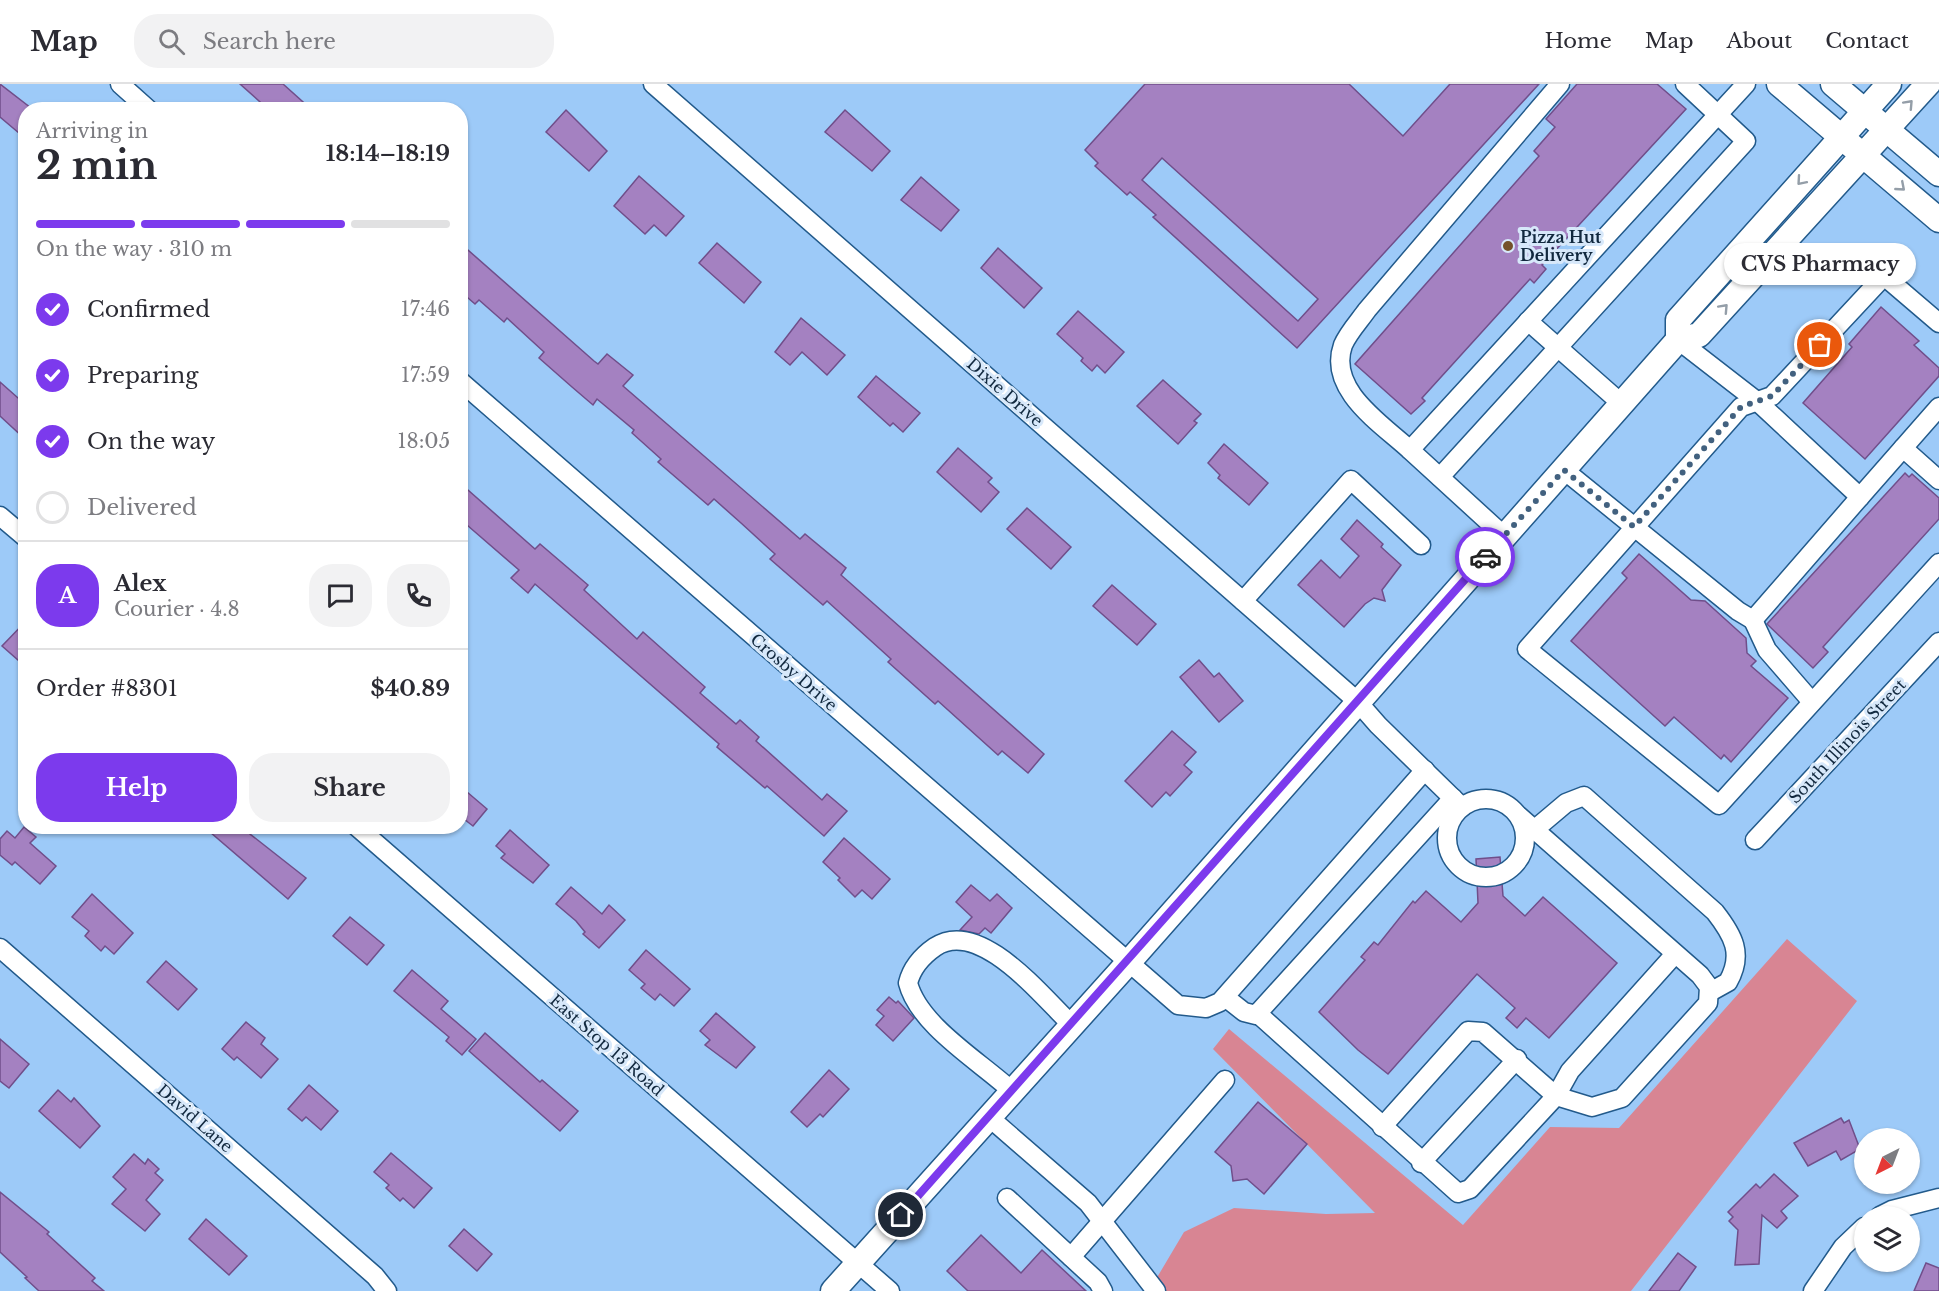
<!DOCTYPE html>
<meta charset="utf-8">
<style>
body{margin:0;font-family:"Libre Baskerville",serif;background:#f2f2f3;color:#2b2b33;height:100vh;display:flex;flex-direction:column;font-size:22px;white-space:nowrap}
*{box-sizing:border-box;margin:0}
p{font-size:20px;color:#7c7c81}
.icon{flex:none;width:33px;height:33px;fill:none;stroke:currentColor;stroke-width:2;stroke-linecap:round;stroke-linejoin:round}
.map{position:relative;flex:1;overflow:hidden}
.drawer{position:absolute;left:18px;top:18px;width:450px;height:732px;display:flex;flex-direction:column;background:#fff;border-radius:24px;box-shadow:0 2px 4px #0004}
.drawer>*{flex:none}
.needle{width:39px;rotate:222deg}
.buttons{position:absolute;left:1854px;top:1044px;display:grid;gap:12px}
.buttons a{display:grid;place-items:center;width:66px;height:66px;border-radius:50%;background:#fff;box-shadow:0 2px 4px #0004;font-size:30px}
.pin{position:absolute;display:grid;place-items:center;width:51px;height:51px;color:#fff;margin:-26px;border:3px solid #fff;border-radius:50%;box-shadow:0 2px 6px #0007}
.courier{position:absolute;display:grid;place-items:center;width:60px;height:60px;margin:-30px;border:4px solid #7c3aed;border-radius:50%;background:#fff;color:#222;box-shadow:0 2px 8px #0007}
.bubble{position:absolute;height:42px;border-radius:21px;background:#fff;box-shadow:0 2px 4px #0004;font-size:20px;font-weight:700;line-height:42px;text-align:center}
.head em{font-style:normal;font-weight:700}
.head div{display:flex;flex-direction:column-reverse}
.head{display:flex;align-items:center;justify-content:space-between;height:102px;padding:0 18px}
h1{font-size:39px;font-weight:700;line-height:45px}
.bar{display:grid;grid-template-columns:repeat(4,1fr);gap:9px 6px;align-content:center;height:72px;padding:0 18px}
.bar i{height:8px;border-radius:4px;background:#e1e1e2}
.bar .current{background:#7c3aed}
.bar p{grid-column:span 4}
.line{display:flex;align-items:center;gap:15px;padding:0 18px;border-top:2px solid #e1e1e2}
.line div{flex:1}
.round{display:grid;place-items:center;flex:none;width:63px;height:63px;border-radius:24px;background:#f2f2f3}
ol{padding:0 18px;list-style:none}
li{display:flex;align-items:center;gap:18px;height:66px}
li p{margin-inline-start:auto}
li .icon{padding:6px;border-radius:50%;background:#7c3aed;color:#fff;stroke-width:4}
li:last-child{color:#7c7c81}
li i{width:33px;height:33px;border:3px solid #e1e1e2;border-radius:50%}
.primary-button{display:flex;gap:12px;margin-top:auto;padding:12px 18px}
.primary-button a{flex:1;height:69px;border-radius:24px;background:#7c3aed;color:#fff;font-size:24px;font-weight:700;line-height:69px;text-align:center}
.primary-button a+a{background:#f2f2f3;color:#2b2b33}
header{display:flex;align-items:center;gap:36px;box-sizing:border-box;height:84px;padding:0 30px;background:#fff;border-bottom:2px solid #e1e1e2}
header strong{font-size:28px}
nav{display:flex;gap:33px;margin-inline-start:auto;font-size:21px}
.search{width:420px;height:54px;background:#f2f2f3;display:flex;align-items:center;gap:15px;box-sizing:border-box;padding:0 21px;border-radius:24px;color:#7c7c81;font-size:22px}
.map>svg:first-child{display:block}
.green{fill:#d88593}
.building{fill:#a481c1;stroke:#704e8a;stroke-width:1.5;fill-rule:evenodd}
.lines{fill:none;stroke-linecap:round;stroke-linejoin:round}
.minor-casing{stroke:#225a8b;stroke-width:21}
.major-casing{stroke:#225a8b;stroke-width:27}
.minor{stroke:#fff;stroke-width:18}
.major{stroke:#fff;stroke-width:24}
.oneway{stroke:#949ea8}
.done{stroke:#42617f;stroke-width:6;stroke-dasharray:0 10.8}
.route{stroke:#7c3aed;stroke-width:8}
.poi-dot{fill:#74522a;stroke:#d7e8fa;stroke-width:2}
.labels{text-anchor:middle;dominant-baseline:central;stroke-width:6;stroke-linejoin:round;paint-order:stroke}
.poi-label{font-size:16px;font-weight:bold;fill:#11283e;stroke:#d7e8fa;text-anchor:start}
.street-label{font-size:16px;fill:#11283e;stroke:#d7e8fa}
</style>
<header>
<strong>Map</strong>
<div class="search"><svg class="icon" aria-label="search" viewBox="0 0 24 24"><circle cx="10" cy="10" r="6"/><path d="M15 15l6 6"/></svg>Search here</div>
<nav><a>Home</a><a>Map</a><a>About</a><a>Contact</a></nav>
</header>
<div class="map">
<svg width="1939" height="1207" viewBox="0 0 1939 1207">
<rect width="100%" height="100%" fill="#9dcaf8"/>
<path class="green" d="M1787,855l70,62 -226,290h-482l35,-59 50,-24 92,6 49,-1 -162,-164 16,-20 234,196 87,-98 69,1z"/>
<g class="building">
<path d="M0,0l31,24 -5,2v29l-26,-22z"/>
<path d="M240,0h43l29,26h-43z"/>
<path d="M1145,0h204l54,52 47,-52h89l-242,264 -144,-131 3,-2 -26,-23 -3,3 -32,-29 3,-3 -13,-13zM1162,74l156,141 -20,22 -156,-141z"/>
<path d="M1577,0h80l29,25 -144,156 4,4 -12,14 -4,-4 -108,119 3,3 -14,13 -56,-50 184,-208 -5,-5 21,-24 -9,-8z"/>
<path d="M566,26l41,41 -18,20 -43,-39z"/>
<path d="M845,26l45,41 -18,20 -47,-39z"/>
<path d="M639,92l45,40 -18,20 -12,-11 -9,9 -31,-28z"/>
<path d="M921,93l38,33 -18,21 -40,-31z"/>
<path d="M460,159l134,118 4,3 9,-10 26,21 -10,11 177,153 5,-5 41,34 -5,7 203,179 -16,19 -26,-22 -4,4 -60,-54 -3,3 -47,-42 3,-3 -64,-58 -4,4 -53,-46 5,-5 -34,-31 -27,-24 -6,6 -50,-43 3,-3 -29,-26 2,-3 -37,-31 -4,6 -21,-18 -33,-29 5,-6 -37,-34 -3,4 -25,-22 -4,4 -15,-13z"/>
<path d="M717,159l44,39 -17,21 -45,-40z"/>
<path d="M998,164l44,40 -18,20 -43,-40z"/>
<path d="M1881,223l38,34 -5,4 25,23v8l-74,83 -62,-56 49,-56 -3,-3z"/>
<path d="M1078,227l46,41 -19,21 -8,-8 -5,6 -11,-10 2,-3 -26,-24z"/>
<path d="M801,234l44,37 -18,20 -25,-23 -12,13 -15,-13z"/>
<path d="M876,292l44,37 -17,19 -10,-9 -3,3 -32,-29z"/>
<path d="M1163,296l38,34 -7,7 3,2 -19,21 -41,-38z"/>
<path d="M0,298l26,23v35l-26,-24z"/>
<path d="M1224,360l44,39 -19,22 -31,-27 2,-3 -12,-12z"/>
<path d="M958,364l34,30 -4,4 11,10 -18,20 -44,-40z"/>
<path d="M1905,389l4,4 3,-3 27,24v21l-116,128 5,5 -15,16 -46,-44z"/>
<path d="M460,399l75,66 5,-5 48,41 -4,5 53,49 6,-7 62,55 -5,6 36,31 4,-4 19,17 -3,4 66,59 5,-6 20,17 -23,25 -57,-50 -2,2 -48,-41 2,-3 -184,-160 -7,9 -17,-15 8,-8 -59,-51z"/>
<path d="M1027,424l44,39 -20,22 -44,-40z"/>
<path d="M1357,436l26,24 -2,3 20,18 -19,25 3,11 -11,-3 -9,6 -21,23 -46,-42 23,-25 19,18 19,-22 -18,-17z"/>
<path d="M1639,470l52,46 14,1 41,37 1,15 9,8 -5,5 37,32 -57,64 -7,-7 -3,4 -47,-42 -9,9 -94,-85 56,-63 -5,-5z"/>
<path d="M1112,501l44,39 -19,21 -44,-39z"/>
<path d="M26,537v46l-24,-21z"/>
<path d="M1199,576l15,17 5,-4 24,28 -24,21 -39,-45z"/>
<path d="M1172,647l24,21 -12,13 8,7 -22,24 -4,-4 -14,15 -27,-26z"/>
<path d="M460,702l27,23 -14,17 -13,-10z"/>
<path d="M203,742h53l-6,8 56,44 -18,21z"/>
<path d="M24,743l12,10 -6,6 26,23 -16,18 -25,-22 -3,3 -12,-10v-16l7,-8 8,7z"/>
<path d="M510,746l39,35 -16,18 -32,-25 4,-4 -9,-8z"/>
<path d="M844,754l46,41 -18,20 -10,-9 -7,7 -17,-17 2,-2 -17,-16z"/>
<path d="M1500,773l3,39 22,20 18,-19 74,66 -68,75 -23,-20 -9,10 -11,-10 9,-10 -38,-34 -89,100 -30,-24 -39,-38 46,-52 -4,-3 13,-15 4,3 35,-44 2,2 11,-12 35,31 17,-19 -2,-44z"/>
<path d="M971,801l19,16 7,-7 15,14 -21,25 -6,-5 -6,6 -19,-4 12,-13 -16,-15z"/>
<path d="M571,803l31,27 7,-9 16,15 -26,28 -16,-14 2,-2 -9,-11 -20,-17z"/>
<path d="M92,810l41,39 -19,21 -9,-8 -4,5 -16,-15 4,-5 -17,-14z"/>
<path d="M350,833l34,28 -17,20 -34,-29z"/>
<path d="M646,866l44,39 -16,17 -14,-12 -5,6 -14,-12 4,-4 -16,-14z"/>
<path d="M166,877l31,28 -19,21 -31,-28z"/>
<path d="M412,886l36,31 -7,8 35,30 -14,16 -16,-14 3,-4 -55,-46z"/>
<path d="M889,913l7,6 2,-2 16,17 -21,23 -17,-16 8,-9 -7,-6z"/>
<path d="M716,929l39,34 -19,21 -31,-23 5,-5 -10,-9z"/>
<path d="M246,938l19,16 -4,6 17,15 -17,19 -24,-21 -3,3 -12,-11z"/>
<path d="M485,949l55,49 2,-2 36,31 -18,20 -91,-80z"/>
<path d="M0,955l29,25 -20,24 -9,-7z"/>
<path d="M829,986l20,19 -26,28 -3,-3 -13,13 -16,-15z"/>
<path d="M309,1001l29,26 -17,19 -15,-13 -4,4 -14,-12z"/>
<path d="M58,1006l13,12 3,-4 26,28 -20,22 -41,-37z"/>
<path d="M1258,1018l49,42 -43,50 -17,-15 -14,2 -2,-15 -16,-14z"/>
<path d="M1841,1034l3,5 5,-3 11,29 -19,11 -5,-9 -28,15 -14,-23z"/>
<path d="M391,1069l41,35 -18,20 -11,-10 -3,3 -14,-13 3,-3 -15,-13z"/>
<path d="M134,1070l11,10 3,-5 11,10 -4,4 8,7 -17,20 14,14 -15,17 -33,-27 14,-15 -13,-12z"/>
<path d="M1774,1090l24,22 -17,15 6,7 -10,10 -15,-13 -3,49 -24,1 3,-35 -9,-9 4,-4 -5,-5 28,-28 4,4z"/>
<path d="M0,1108l49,40 -2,2 48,44 -3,3 12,10h-65l-14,-13 2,-1 -27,-25z"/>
<path d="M206,1135l41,37 -18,19 -40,-36z"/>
<path d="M464,1145l28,25 -15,17 -28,-25z"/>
<path d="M981,1151l40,38 21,-23 44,41h-118l-21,-20z"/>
<path d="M1678,1169l18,14 -17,24h-30z"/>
<path d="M1926,1179l13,5v23h-25z"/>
</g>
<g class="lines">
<g class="minor-casing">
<g id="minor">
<path d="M120,0l29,26"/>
<path d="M653,0l704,617 21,24 84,82"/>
<path d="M1528,237l94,83"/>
<path d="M1939,239l-55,-47 -112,120 -31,11 -214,242 192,156 220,-242"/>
<path d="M1678,256l80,62 102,95 79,-90"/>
<path d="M460,297l718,624 28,3 14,-6 205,-232"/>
<path d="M1903,364l36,32"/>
<path d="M1410,366c-28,-26 -83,-60 -67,-105 5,-12 17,-25 24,-35l193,-226"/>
<path d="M1564,386l174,141 15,9 107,-123"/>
<path d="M1440,393l306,-336 -61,-57"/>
<path d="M0,432l26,22"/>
<path d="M1504,452l-94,-86 336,-366"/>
<path d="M1243,517l108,-121 70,65"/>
<path d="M1753,536l14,30 45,52"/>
<circle cx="1486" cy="754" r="39"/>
<path d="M356,742l534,465"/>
<path d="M1534,746l32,-27 18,-7 131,116c18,23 29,42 13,70l-18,10"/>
<path d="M1755,756l184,-198"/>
<path d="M0,864l375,328 12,15"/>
<path d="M1225,913l19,15 12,3 197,-217"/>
<path d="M1257,929l201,180 12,-4 86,-93 36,11 30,-9 86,-95 1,-16 -9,-12 -181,-159"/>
<path d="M1013,1008c-32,-30 -94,-66 -105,-109 4,-16 14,-27 27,-36 45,-30 108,51 137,78"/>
<path d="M990,1034l98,85 68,88"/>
<path d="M1382,1043l86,-96 15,1 73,64 14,-25 105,-117"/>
<path d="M1421,1079l96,-104"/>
<path d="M1007,1114l91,84 5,9"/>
<path d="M1880,1132l12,-6 47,-12"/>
<path d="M1071,1173l154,-177"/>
<path d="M1813,1207l30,-44 21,-20"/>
</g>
</g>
<g class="major-casing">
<g id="major">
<path d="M1779,0l160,136"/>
<path d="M1833,0l106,90"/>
<path d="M1678,256v-20l211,-236"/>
<path d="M833,1207l295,-328 550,-623 21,-5 229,-251"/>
</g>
</g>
<use href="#minor" class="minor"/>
<use href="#major" class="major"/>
</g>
<defs><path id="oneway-chevron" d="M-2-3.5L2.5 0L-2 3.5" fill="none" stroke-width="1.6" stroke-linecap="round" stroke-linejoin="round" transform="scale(1.5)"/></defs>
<g class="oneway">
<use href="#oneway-chevron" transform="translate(1909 20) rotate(-47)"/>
<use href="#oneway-chevron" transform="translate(1801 97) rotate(131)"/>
<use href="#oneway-chevron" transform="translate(1901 103) rotate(41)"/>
<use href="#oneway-chevron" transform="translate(1724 224) rotate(-47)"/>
</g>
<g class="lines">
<path class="done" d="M1485,473l79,-87 70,57 107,-120 31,-11 48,-51"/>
<path class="route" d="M901,1131l584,-658"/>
</g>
<circle class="poi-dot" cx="1508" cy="162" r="6"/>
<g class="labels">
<g class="poi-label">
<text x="1520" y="153">Pizza Hut<tspan x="1520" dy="18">Delivery</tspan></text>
</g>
<g class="street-label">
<text transform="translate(1005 308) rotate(41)">Dixie Drive</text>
<text transform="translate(794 588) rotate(41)">Crosby Drive</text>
<text transform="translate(1847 657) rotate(-47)">South Illinois Street</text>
<text transform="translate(607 961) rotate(41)">East Stop 13 Road</text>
<text transform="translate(195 1034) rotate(41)">David Lane</text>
</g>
</g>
</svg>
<div class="buttons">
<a><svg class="needle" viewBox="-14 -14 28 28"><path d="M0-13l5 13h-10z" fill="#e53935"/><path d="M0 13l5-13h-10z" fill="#7c7c81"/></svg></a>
<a><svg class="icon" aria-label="layers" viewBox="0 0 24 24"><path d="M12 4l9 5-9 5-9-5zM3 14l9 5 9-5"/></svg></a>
</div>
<div class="pin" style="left:1820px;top:261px;background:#ea580c"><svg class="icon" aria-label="bag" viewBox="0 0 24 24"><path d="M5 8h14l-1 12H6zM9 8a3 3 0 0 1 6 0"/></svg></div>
<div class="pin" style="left:901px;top:1131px;background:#1f2937"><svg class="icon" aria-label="home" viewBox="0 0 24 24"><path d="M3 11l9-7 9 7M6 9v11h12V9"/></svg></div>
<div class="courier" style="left:1485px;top:473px"><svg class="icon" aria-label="car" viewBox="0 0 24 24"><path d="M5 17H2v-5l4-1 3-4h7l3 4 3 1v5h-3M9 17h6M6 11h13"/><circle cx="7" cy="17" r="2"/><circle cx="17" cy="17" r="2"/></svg></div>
<div class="bubble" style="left:1724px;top:159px;width:192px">CVS Pharmacy</div>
<section class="drawer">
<div class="head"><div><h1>2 min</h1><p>Arriving in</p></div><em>18:14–18:19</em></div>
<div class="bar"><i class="current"></i><i class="current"></i><i class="current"></i><i></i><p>On the way · 310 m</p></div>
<ol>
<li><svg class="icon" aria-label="check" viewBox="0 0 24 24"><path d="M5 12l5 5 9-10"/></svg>Confirmed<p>17:46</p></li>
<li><svg class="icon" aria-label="check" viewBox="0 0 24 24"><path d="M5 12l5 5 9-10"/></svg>Preparing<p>17:59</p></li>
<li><svg class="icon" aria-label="check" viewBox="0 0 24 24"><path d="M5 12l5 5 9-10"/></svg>On the way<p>18:05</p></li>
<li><i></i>Delivered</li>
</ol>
<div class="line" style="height:108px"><b class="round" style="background:#7c3aed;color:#fff">A</b><div><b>Alex</b><p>Courier · 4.8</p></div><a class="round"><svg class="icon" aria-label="chat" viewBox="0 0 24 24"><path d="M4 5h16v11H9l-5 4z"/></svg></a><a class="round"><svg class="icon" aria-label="phone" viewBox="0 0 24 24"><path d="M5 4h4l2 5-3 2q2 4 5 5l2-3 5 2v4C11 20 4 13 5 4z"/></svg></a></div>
<div class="line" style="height:78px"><div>Order #8301</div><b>$40.89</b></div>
<div class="primary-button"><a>Help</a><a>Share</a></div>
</section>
</div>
